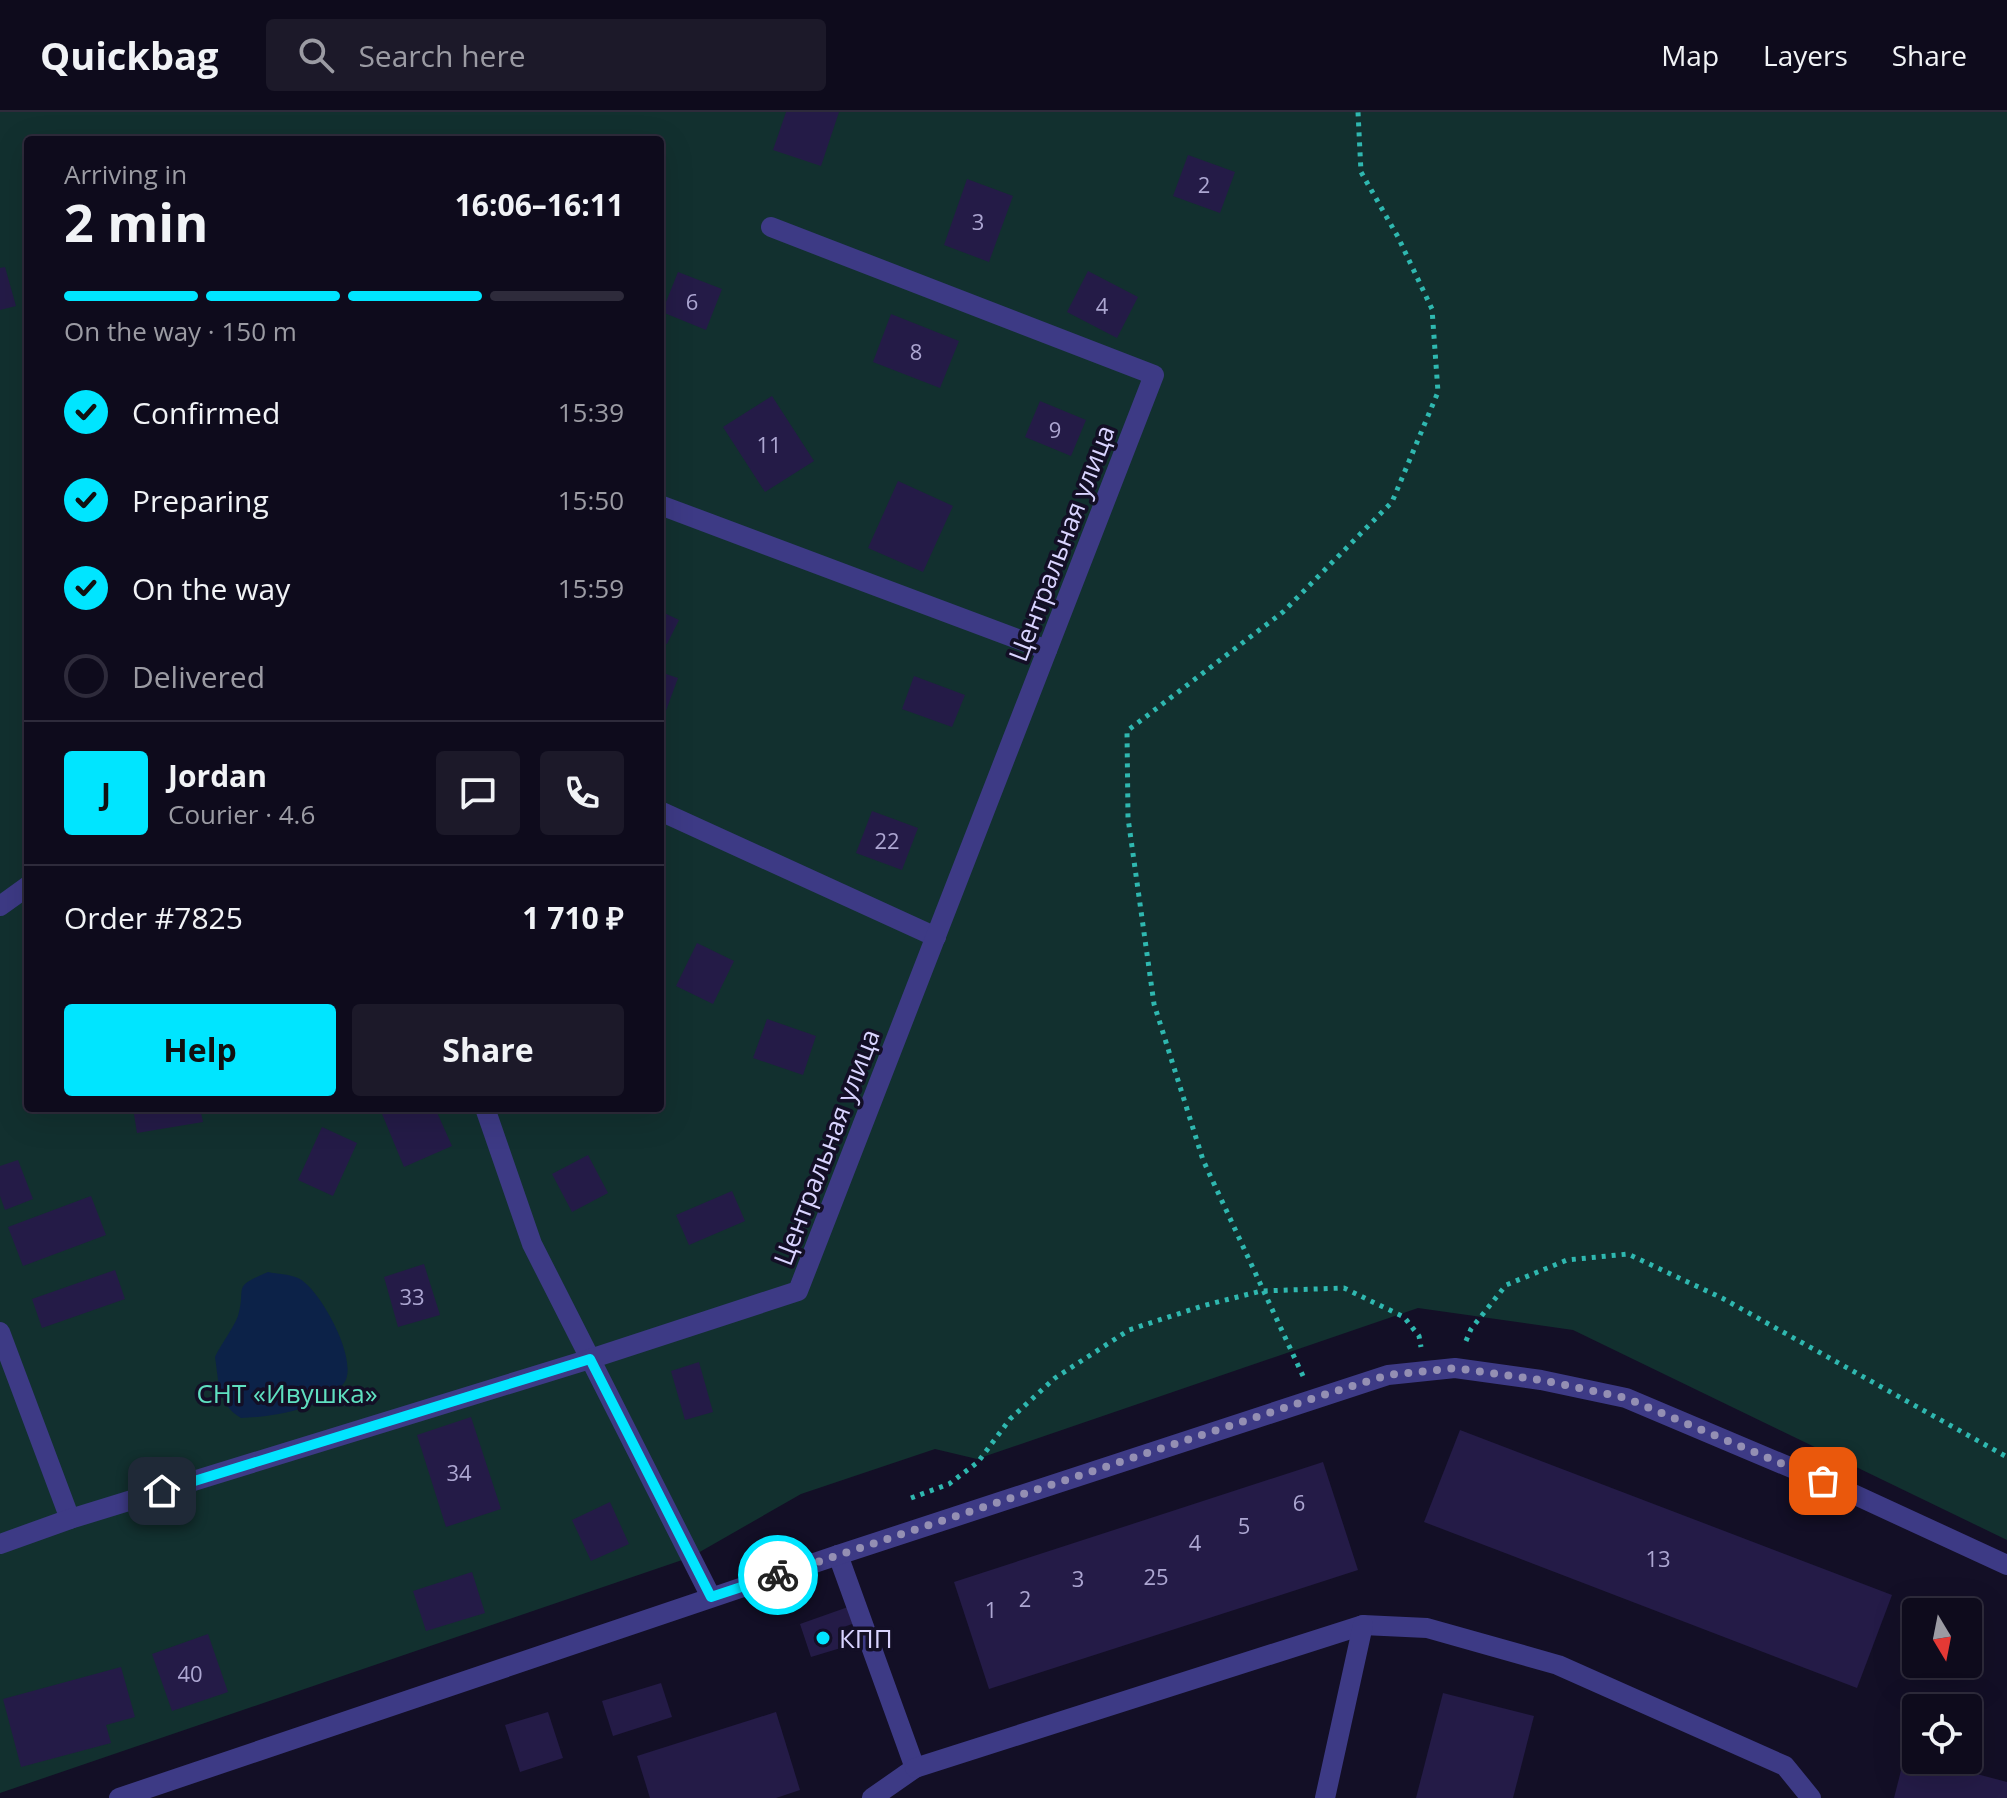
<!DOCTYPE html>
<meta charset="utf-8">
<style>
body{margin:0;font-family:"Open Sans",sans-serif;background:#1c1929;color:#f1f3f6;height:100vh;display:flex;flex-direction:column;font-size:30px;white-space:nowrap}
*{box-sizing:border-box;margin:0}
p{font-size:26px;color:#9b9ba3}
.icon{flex:none;width:44px;height:44px;fill:none;stroke:currentColor;stroke-width:2;stroke-linecap:round;stroke-linejoin:round}
.map{position:relative;flex:1;overflow:hidden}
.panel{position:absolute;left:24px;top:24px;width:640px;height:976px;display:flex;flex-direction:column;background:#0e0b1c;border-radius:8px;box-shadow:0 8px 32px #0002,0 0 0 2px #2e2b3b}
.panel>*{flex:none}
.needle{width:52px;rotate:170deg}
.fabs{position:absolute;left:1902px;top:1486px;display:grid;gap:16px}
.fabs a{display:grid;place-items:center;width:80px;height:80px;border-radius:8px;background:#0e0b1c;box-shadow:0 8px 32px #0002,0 0 0 2px #2e2b3b;font-size:40px}
.pin{position:absolute;display:grid;place-items:center;width:68px;height:68px;color:#fff;margin:-34px;border-radius:16px;box-shadow:0 4px 12px #0006}
.courier{position:absolute;display:grid;place-items:center;width:80px;height:80px;margin:-40px;border:6px solid #00e5ff;border-radius:50%;background:#fff;color:#222;box-shadow:0 2px 10px #0007}
.head em{font-style:normal;font-weight:700}
.head div{display:flex;flex-direction:column-reverse}
.head{display:flex;align-items:center;justify-content:space-between;height:136px;padding:0 40px}
h1{font-size:52px;font-weight:700;line-height:60px}
.bar{display:grid;grid-template-columns:repeat(4,1fr);gap:12px 8px;align-content:center;height:96px;padding:0 40px}
.bar i{height:10px;border-radius:6px;background:#2e2b3b}
.bar .active{background:#00e5ff}
.bar p{grid-column:span 4}
.line{display:flex;align-items:center;gap:20px;padding:0 40px;border-top:2px solid #2e2b3b}
.line div{flex:1}
.round{display:grid;place-items:center;flex:none;width:84px;height:84px;border-radius:8px;background:#1c1929}
ol{padding:0 40px;list-style:none}
li{display:flex;align-items:center;gap:24px;height:88px}
li p{margin-inline-start:auto}
li .icon{padding:8px;border-radius:50%;background:#00e5ff;color:#111;stroke-width:4}
li:last-child{color:#9b9ba3}
li i{width:44px;height:44px;border:4px solid #2e2b3b;border-radius:50%}
.primary-button{display:flex;gap:16px;margin-top:auto;padding:16px 40px}
.primary-button a{flex:1;height:92px;border-radius:8px;background:#00e5ff;color:#111;font-size:32px;font-weight:700;line-height:92px;text-align:center}
.primary-button a+a{background:#1c1929;color:#f1f3f6}
header{display:flex;align-items:center;gap:48px;box-sizing:border-box;height:112px;padding:0 40px;background:#0e0b1c;border-bottom:2px solid #2e2b3b}
header strong{font-size:38px}
nav{display:flex;gap:44px;margin-inline-start:auto;font-size:28px}
.search{width:560px;height:72px;background:#1c1929;display:flex;align-items:center;gap:20px;box-sizing:border-box;padding:0 28px;border-radius:8px;color:#9b9ba3;font-size:30px}
.map>svg:first-child{display:block}
.green{fill:#12302f;fill-rule:evenodd}
.water{fill:#0c2248}
.building{fill:#241b47}
.lines{fill:none;stroke-linecap:round;stroke-linejoin:round}
.path{stroke:#2fb8b0;stroke-width:5;stroke-dasharray:4 6;stroke-linecap:butt}
.minor{stroke:#3d3a85;stroke-width:20}
.done{stroke:#948fb3;stroke-width:8;stroke-dasharray:0 14.4}
.route{stroke:#00e5ff;stroke-width:10}
.poi-dot{fill:#00e5ff;stroke:#130f26;stroke-width:3}
.labels{text-anchor:middle;dominant-baseline:central;stroke-width:7;stroke-linejoin:round;paint-order:stroke}
.number-label{font-size:22px;fill:#aca6d1}
.street-label{font-size:26px;fill:#d9d4ff;stroke:#130f26}
.park-label{font-size:26px;fill:#5fe0c0;stroke:#130f26}
.poi-label{font-size:26px;fill:#d9d4ff;stroke:#130f26;text-anchor:start}
</style>
<header>
<strong>Quickbag</strong>
<div class="search"><svg class="icon" aria-label="search" viewBox="0 0 24 24"><circle cx="10" cy="10" r="6"/><path d="M15 15l6 6"/></svg>Search here</div>
<nav><a>Map</a><a>Layers</a><a>Share</a></nav>
</header>
<div class="map">
<svg width="2007" height="1686" viewBox="0 0 2007 1686">
<rect width="100%" height="100%" fill="#130f26"/>
<path class="green" d="M0,0h2007v1428l-434,-210 -155,-22 -441,151 -42,-10 -134,45 -110,63 -691,236zM28,28h632v968h-632z"/>
<path class="water" d="M268,1160c9,2 21,2 30,6 22,10 62,84 46,105 -19,26 -73,34 -103,35 -24,-14 -22,-36 -26,-61 6,-13 18,-28 23,-41 9,-30 -8,-28 30,-44z"/>
<g class="building">
<path d="M786,0h53l-18,54 -48,-16z"/>
<path d="M1188,43l47,17 -15,41 -47,-17z"/>
<path d="M967,67l46,17 -24,66 -45,-17z"/>
<path d="M5,155l11,39 -16,4v-42z"/>
<path d="M1088,159l50,26 -21,41 -50,-26z"/>
<path d="M678,160l44,17 -16,41 -44,-18z"/>
<path d="M891,202l68,27 -19,47 -67,-26z"/>
<path d="M772,284l42,65 -49,31 -42,-65z"/>
<path d="M1040,289l46,19 -15,36 -46,-19z"/>
<path d="M898,369l55,25 -30,66 -55,-24z"/>
<path d="M660,499l19,9 -12,24 -7,-3z"/>
<path d="M660,560l18,6 -18,49z"/>
<path d="M914,564l51,19 -13,32 -50,-18z"/>
<path d="M872,699l46,17 -16,42 -46,-17z"/>
<path d="M697,831l37,18 -21,43 -37,-18z"/>
<path d="M767,907l49,17 -13,39 -50,-17z"/>
<path d="M133,996h67l3,14 -66,11z"/>
<path d="M383,996h52l17,38 -48,21 -24,-58z"/>
<path d="M322,1015l35,16 -24,53 -35,-16z"/>
<path d="M588,1043l20,38 -36,19 -20,-38z"/>
<path d="M18,1048l15,39 -28,11 -5,-14v-30z"/>
<path d="M732,1079l13,30 -56,24 -13,-30z"/>
<path d="M91,1084l15,39 -83,31 -15,-39z"/>
<path d="M424,1152l16,51 -42,12 -14,-50z"/>
<path d="M115,1158l10,29 -83,29 -10,-29z"/>
<path d="M699,1250l14,50 -28,8 -14,-49z"/>
<path d="M471,1305l30,92 -55,18 -29,-92z"/>
<path d="M1460,1318l432,165 -35,93 -433,-166z"/>
<path d="M1323,1350l35,108 -369,119 -35,-107z"/>
<path d="M610,1390l19,42 -38,17 -19,-41z"/>
<path d="M472,1460l13,41 -59,18 -13,-40z"/>
<path d="M848,1495l7,16 -17,6 6,18 -33,10 -11,-33z"/>
<path d="M208,1522l20,58 -56,19 -20,-57z"/>
<path d="M121,1555l14,50 -29,8 5,18 -90,24 -18,-68z"/>
<path d="M661,1571l11,34 -59,19 -11,-35z"/>
<path d="M1443,1581l91,23 -21,82h-97z"/>
<path d="M548,1600l15,46 -43,14 -15,-47z"/>
<path d="M776,1600l24,78 -24,8h-126l-13,-42z"/>
<path d="M1905,1643l102,27v16h-113z"/>
</g>
<g class="lines">
<g class="path">
<path d="M1466,1229l5,-12 35,-44 61,-25 61,-6 94,44 285,159"/>
<path d="M1303,1264l-100,-216 -49,-156 -26,-186 -1,-87 156,-119 109,-110 46,-110 -6,-83 -34,-72 -37,-65 -3,-60"/>
<path d="M911,1386l38,-14 29,-22 32,-43 45,-41 74,-48 73,-24 59,-15 83,-3 60,29 15,19 2,11"/>
</g>
<g class="minor">
<path d="M660,393l387,145"/>
<path d="M660,699l276,126"/>
<path d="M0,794l28,-20"/>
<path d="M485,996l47,136 179,353"/>
<path d="M0,1220l70,187"/>
<path d="M0,1432l70,-25 520,-160 208,-68 356,-916 -383,-148"/>
<path d="M838,1443l77,213 -43,30"/>
<path d="M915,1656l448,-143 64,3 131,37 227,101 26,32"/>
<path d="M119,1686l719,-243 550,-180 67,-7 86,12 85,18 225,95 156,72"/>
<path d="M1325,1686l38,-173"/>
</g>
</g>
<g class="lines">
<path class="done" d="M778,1463l536,-177 74,-23 67,-7 86,12 85,18 197,83"/>
<path class="route" d="M162,1379l428,-132 121,238 67,-22"/>
</g>
<circle class="poi-dot" cx="823" cy="1526" r="8"/>
<g class="labels">
<g class="number-label">
<text x="1204" y="72">2</text>
<text x="978" y="109">3</text>
<text x="692" y="189">6</text>
<text x="1102" y="193">4</text>
<text x="916" y="239">8</text>
<text x="1055" y="317">9</text>
<text x="769" y="332">11</text>
<text x="887" y="728">22</text>
<text x="412" y="1184">33</text>
<text x="459" y="1360">34</text>
<text x="1299" y="1390">6</text>
<text x="1244" y="1413">5</text>
<text x="1195" y="1430">4</text>
<text x="1658" y="1446">13</text>
<text x="1156" y="1464">25</text>
<text x="1078" y="1466">3</text>
<text x="1025" y="1486">2</text>
<text x="991" y="1497">1</text>
<text x="190" y="1561">40</text>
</g>
<g class="street-label">
<text transform="translate(1061 431) rotate(-69)">Центральная улица</text>
<text transform="translate(826 1035) rotate(-69)">Центральная улица</text>
</g>
<g class="park-label">
<text x="287" y="1281">СНТ «Ивушка»</text>
</g>
<g class="poi-label">
<text x="839" y="1526">КПП</text>
</g>
</g>
</svg>
<div class="fabs">
<a><svg class="needle" viewBox="-14 -14 28 28"><path d="M0-13l5 13h-10z" fill="#e53935"/><path d="M0 13l5-13h-10z" fill="#9b9ba3"/></svg></a>
<a><svg class="icon" aria-label="locate" viewBox="0 0 24 24"><circle cx="12" cy="12" r="6"/><path d="M12 2v4M12 18v4M2 12h4M18 12h4"/></svg></a>
</div>
<div class="pin" style="left:1823px;top:1369px;background:#ea580c"><svg class="icon" aria-label="bag" viewBox="0 0 24 24"><path d="M5 8h14l-1 12H6zM9 8a3 3 0 0 1 6 0"/></svg></div>
<div class="pin" style="left:162px;top:1379px;background:#1f2937"><svg class="icon" aria-label="home" viewBox="0 0 24 24"><path d="M3 11l9-7 9 7M6 9v11h12V9"/></svg></div>
<div class="courier" style="left:778px;top:1463px"><svg class="icon" aria-label="bike" viewBox="0 0 24 24"><circle cx="6" cy="16" r="4"/><circle cx="18" cy="16" r="4"/><path d="M6 16l4-8h5l3 8M10 8l3 8H6M13 5h3"/></svg></div>
<section class="panel">
<div class="head"><div><h1>2 min</h1><p>Arriving in</p></div><em>16:06–16:11</em></div>
<div class="bar"><i class="active"></i><i class="active"></i><i class="active"></i><i></i><p>On the way · 150 m</p></div>
<ol>
<li><svg class="icon" aria-label="check" viewBox="0 0 24 24"><path d="M5 12l5 5 9-10"/></svg>Confirmed<p>15:39</p></li>
<li><svg class="icon" aria-label="check" viewBox="0 0 24 24"><path d="M5 12l5 5 9-10"/></svg>Preparing<p>15:50</p></li>
<li><svg class="icon" aria-label="check" viewBox="0 0 24 24"><path d="M5 12l5 5 9-10"/></svg>On the way<p>15:59</p></li>
<li><i></i>Delivered</li>
</ol>
<div class="line" style="height:144px"><b class="round" style="background:#00e5ff;color:#111">J</b><div><b>Jordan</b><p>Courier · 4.6</p></div><a class="round"><svg class="icon" aria-label="chat" viewBox="0 0 24 24"><path d="M4 5h16v11H9l-5 4z"/></svg></a><a class="round"><svg class="icon" aria-label="phone" viewBox="0 0 24 24"><path d="M5 4h4l2 5-3 2q2 4 5 5l2-3 5 2v4C11 20 4 13 5 4z"/></svg></a></div>
<div class="line" style="height:104px"><div>Order #7825</div><b>1 710 ₽</b></div>
<div class="primary-button"><a>Help</a><a>Share</a></div>
</section>
</div>
